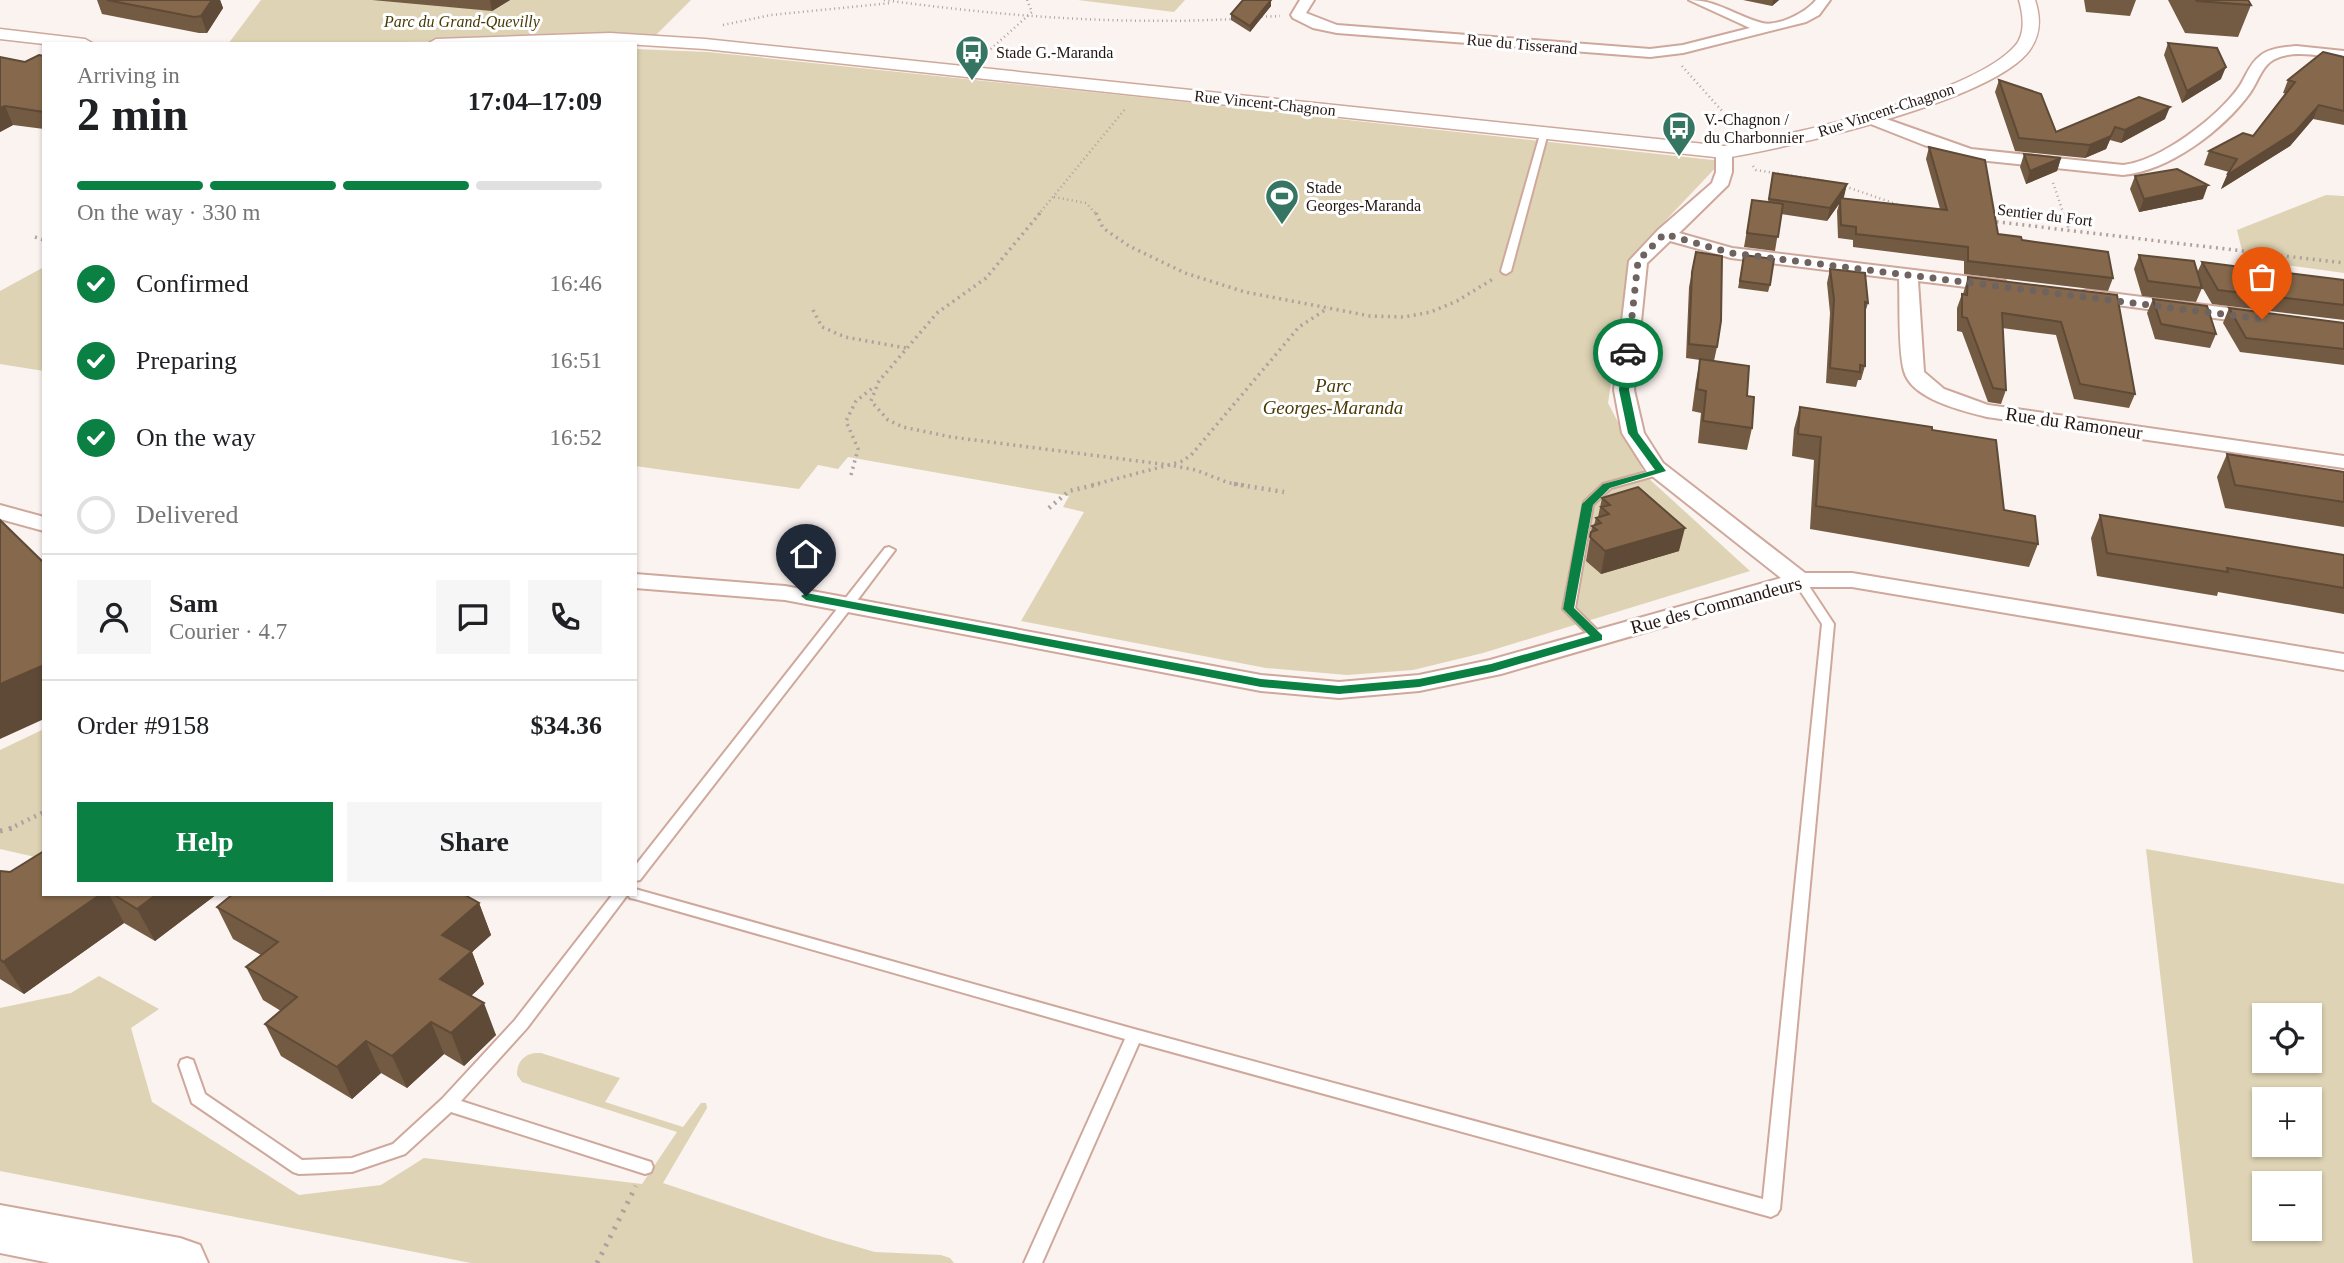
<!DOCTYPE html>
<meta charset="utf-8">
<style>
body{margin:0;font-family:"Times New Roman",serif;background:#f6f6f6;color:#202124;height:100vh;display:flex;flex-direction:column;font-size:26px;white-space:nowrap}
*{box-sizing:border-box;margin:0}
p{font-size:23px;color:#757577}
.icon{flex:none;width:38px;height:38px;fill:none;stroke:currentColor;stroke-width:2;stroke-linecap:round;stroke-linejoin:round}
.map{position:relative;flex:1;overflow:hidden}
.panel{position:absolute;left:42px;top:42px;width:595px;height:854px;display:flex;flex-direction:column;background:#fff;border-radius:0px;box-shadow:0 2px 5px #0004}
.panel>*{flex:none}
.controls{position:absolute;left:2252px;top:1003px;display:grid;gap:14px}
.controls a{display:grid;place-items:center;width:70px;height:70px;border-radius:0px;background:#fff;box-shadow:0 2px 5px #0004;font-size:35px}
.pin{position:absolute;display:grid;place-items:center;width:60px;height:60px;color:#fff;margin:-72px -30px;border-radius:50% 50% 50% 0;rotate:-45deg;box-shadow:0 0 7px #0007}
.pin .icon{rotate:45deg}
.courier{position:absolute;display:grid;place-items:center;width:70px;height:70px;margin:-35px;border:5px solid #0b8043;border-radius:50%;background:#fff;color:#222;box-shadow:0 2px 9px #0007}
.headline em{font-style:normal;font-weight:700}
.headline div{display:flex;flex-direction:column-reverse}
.headline{display:flex;align-items:center;justify-content:space-between;height:119px;padding:0 35px}
h1{font-size:46px;font-weight:700;line-height:52px}
.bar{display:grid;grid-template-columns:repeat(4,1fr);gap:10px 7px;align-content:center;height:84px;padding:0 35px}
.bar i{height:9px;border-radius:5px;background:#e0e0e0}
.bar .active{background:#0b8043}
.bar p{grid-column:span 4}
.line{display:flex;align-items:center;gap:18px;padding:0 35px;border-top:2px solid #e0e0e0}
.line div{flex:1}
.round{display:grid;place-items:center;flex:none;width:74px;height:74px;border-radius:0px;background:#f6f6f6}
ol{padding:0 35px;list-style:none}
li{display:flex;align-items:center;gap:21px;height:77px}
li p{margin-inline-start:auto}
li .icon{padding:7px;border-radius:50%;background:#0b8043;color:#fff;stroke-width:4}
li:last-child{color:#757577}
li i{width:38px;height:38px;border:4px solid #e0e0e0;border-radius:50%}
.action{display:flex;gap:14px;margin-top:auto;padding:14px 35px}
.action a{flex:1;height:80px;border-radius:0px;background:#0b8043;color:#fff;font-size:28px;font-weight:700;line-height:80px;text-align:center}
.action a+a{background:#f6f6f6;color:#202124}
.map>svg:first-child{display:block}
.green{fill:#ded3b4;fill-rule:evenodd}
.lines{fill:none;stroke-linecap:round;stroke-linejoin:round}
.service-casing{stroke:#cfa89c;stroke-width:4}
.minor-casing{stroke:#cfa89c;stroke-width:4}
.tertiary-casing{stroke:#cfa89c;stroke-width:3}
.primary-casing{stroke:#cfa89c;stroke-width:4}
.path-far3{stroke:#aca29f;stroke-width:2.5;stroke-dasharray:1 3.5;stroke-linecap:butt}
.path-far2{stroke:#aca29f;stroke-width:3.5;stroke-dasharray:2 4.5;stroke-linecap:butt}
.path-far1{stroke:#aca29f;stroke-width:4.5;stroke-dasharray:2 5;stroke-linecap:butt}
.path{stroke:#aca29f;stroke-width:5;stroke-dasharray:2.5 7;stroke-linecap:butt}
.service{fill:#fff;fill-rule:evenodd}
.minor{fill:#fff;fill-rule:evenodd}
.tertiary{fill:#fff;fill-rule:evenodd}
.primary{fill:#fff;fill-rule:evenodd}
.wall{fill:#735a42}
.shaded-wall{fill:#5e4a36}
.building{fill:#86694d;stroke:#5e4a36;stroke-width:2}
.route{fill:#0b8043}
.done{stroke:#6f6360;stroke-width:7;stroke-dasharray:0 12.6}
.labels{text-anchor:middle;dominant-baseline:central;stroke-width:6;stroke-linejoin:round;paint-order:stroke}
.far-park-label{font-size:16px;font-style:italic;fill:#493a05;stroke:#fff}
.far-street-label{font-size:16px;fill:#241612;stroke:#fff}
.far-poi-label{font-size:16px;fill:#241612;stroke:#fff;text-anchor:start}
.park-label{font-size:19px;font-style:italic;fill:#493a05;stroke:#fff}
.street-label{font-size:19px;fill:#241612;stroke:#fff}
</style>
<div class="map">
<svg width="2344" height="1263" viewBox="0 0 2344 1263">
<rect width="100%" height="100%" fill="#fbf3f0"/>
<g class="green">
<path d="M261,0h430l-39,39 -424,5z"/>
<path d="M1078,0h107l-11,12z"/>
<path d="M635,49l73,3 440,46 574,63 -92,97 -22,145 38,73 104,95 -267,82 -70,17 -66,5 -81,-7 -245,-47 63,-109 -21,-5 6,-11 -221,-39 -10,12 -20,-4 -19,24 -164,-23z"/>
<path d="M2326,195l18,1v77l-100,-14 -7,-29z"/>
<path d="M44,267v104l-44,-7v-73z"/>
<path d="M44,729v130l-44,-10v-99z"/>
<path d="M2146,849l198,35v379h-151zM2264,1015h46v45h-46zM2264,1099h46v45h-46zM2264,1183h46v45h-46z"/>
<path d="M99,976l60,33 -28,19 21,74 147,93 82,-10 43,-27 218,26 35,-52 -155,-50 -5,-7c0,-16 10,-23 24,-22l79,25 -15,24 78,25 18,-24h5l1,5 -44,75 163,55 49,14 66,3 9,3 4,5h-483l-471,-92v-163l71,-15z"/>
</g>
<g class="lines">
<g class="service-casing">
<g id="service">
<path d="M1541,131l7,2 -37,138 -5,3 -3,-1 -2,-2z"/>
<path d="M1661,468l5,3 -1,2 -54,15 -18,17 -18,103 29,29 -2,3h-8l-31,-31 21,-107 19,-18z"/>
<path d="M889,547l6,3 -33,44 -222,286 -5,1v-15l250,-318z"/>
<path d="M1799,576l4,1 31,47 -54,585 -3,5 -6,3 -632,-174 -97,220h-18l101,-224 -490,-140 -5,-1 -2,-4 -101,134 -66,73 190,61 2,5 -2,5 -6,2 -194,-62 -46,42 -53,18 -53,2 -6,-2 -101,-69 -13,-38 2,-5 6,-2 6,2 12,34 97,66 50,-2 41,-14 49,-45 73,-79 98,-126h22v-5l499,140 629,170 59,-575 -29,-44z"/>
</g>
</g>
<g class="minor-casing">
<g id="minor">
<path d="M1300,0h14l-8,13 31,12 313,24 33,-4 67,-17 -61,-28c28,0 47,16 73,23 16,4 45,-11 54,-23h14l-11,15 -13,7 -123,31 -33,4 -313,-24 -24,-5 -20,-10 -2,-3z"/>
<path d="M2296,46l48,5v8c-21,-2 -49,-10 -69,0 -13,6 -17,23 -25,34 -27,37 -81,78 -127,82l-154,-16 -45,-14 -61,-24 -2,-3 2,-3h12l96,34 152,16c37,-4 94,-47 116,-78 7,-10 10,-23 21,-31 9,-8 25,-9 36,-10z"/>
<path d="M1724,147l8,5v20l-4,13 -49,48 53,15 273,33 2,4 -9,6 -80,-10 6,91 20,17 44,16 356,51v12l-357,-51c-24,-6 -76,-18 -83,-46 -6,-22 -4,-68 -5,-92l-168,-21 -61,-17 -23,22 -13,127 10,43 19,30 142,110h47l492,81v16l-492,-83h-52l-299,87 -82,17 -80,7 -78,-7 -476,-91 -150,-12v-14l150,12 476,89 78,7 80,-7 71,-15 291,-82 -134,-106 -25,-39 -8,-43 15,-129 29,-31 54,-47 4,-11v-20z"/>
<path d="M2087,290l172,22 10,6 -10,6 -179,-24 -2,-4 2,-4z"/>
<path d="M0,505l44,12v14l-44,-12z"/>
</g>
</g>
<g class="tertiary-casing">
<g id="tertiary">
<path d="M2019,0h16c6,18 6,35 -6,51 -38,50 -240,97 -305,107l-1019,-109 -95,-6 -183,1 9,-5 174,-6 95,6 1019,107c64,-9 249,-52 291,-100 11,-12 8,-32 4,-46z"/>
<path d="M0,29l85,10 9,5h-50l-44,-5z"/>
</g>
</g>
<g class="primary-casing">
<path id="primary" d="M0,1205l180,33 20,7 8,18h-158l-50,-10z"/>
</g>
<g class="path-far3">
<path d="M884,0c117,16 232,25 350,19"/>
<path d="M1257,17l23,-1"/>
<path d="M723,25l48,-10 120,-12"/>
<path d="M984,55l48,-43 -5,-12"/>
<path d="M1682,66l57,64"/>
<path d="M1753,166l3,4 70,11"/>
<path d="M2053,183l11,32"/>
<path d="M1841,185l61,21"/>
<path d="M1054,197l32,6 11,12"/>
<path d="M1038,215l88,-107"/>
</g>
<g class="path-far2">
<path d="M1040,213l-54,65 -49,35 -58,68 -8,20 17,19 15,7 48,10 218,28 14,-4 9,-7 107,-127 29,-19"/>
<path d="M1096,213l7,15 26,18 56,27 60,19 125,24 34,1 27,-5 26,-11 36,-22"/>
<path d="M2064,213l6,18"/>
<path d="M1990,221l354,42"/>
<path d="M35,237l9,3"/>
<path d="M813,310l9,17 23,10 61,11"/>
<path d="M851,475l7,-26 -12,-28 10,-20 19,-15"/>
<path d="M1092,485l77,-20 27,5 33,13 15,2"/>
</g>
<g class="path-far1">
<path d="M1234,484l50,8"/>
<path d="M1049,508l20,-17 30,-7"/>
<path d="M9,829l35,-17"/>
</g>
<g class="path">
<path d="M0,831l17,-4"/>
<path d="M597,1263l39,-77"/>
</g>
<use href="#service" class="service"/>
<use href="#minor" class="minor"/>
<use href="#tertiary" class="tertiary"/>
<use href="#primary" class="primary"/>
</g>
<g class="wall">
<path d="M97,0h123l3,8 -16,25h-8l-97,-19z"/>
<path d="M372,0h138l-18,11z"/>
<path d="M1271,0v6l-21,26 -19,-12v-6z"/>
<path d="M1743,0h36l-7,6z"/>
<path d="M2084,0h52l-6,16 -44,-4z"/>
<path d="M2168,0h80l3,5 -13,32 -53,-4z"/>
<path d="M2168,43l53,36 -39,24 -18,-48z"/>
<path d="M44,56v73l-31,-4 -13,7v-75l25,5z"/>
<path d="M2344,57v68l-31,-6 -23,27 -69,43 8,-17 -25,-7 5,-14 44,-15 33,-42 -3,-1 5,-13z"/>
<path d="M1999,80l57,52 109,-13 -44,24 -11,-3 -4,9 -21,9 -70,-7 -20,-59z"/>
<path d="M1929,147l69,87 24,6 91,38 -5,13 -144,-17v-13l-111,-14v-7l-15,-2 -1,-27 2,-7 -12,17 -46,-7 -6,37 -31,-4 8,-47 16,2 5,-29 74,11 -4,14 97,11 -14,-50z"/>
<path d="M2024,154l37,4 -4,13 -31,13 -6,-17z"/>
<path d="M2135,176l68,23 -64,13 -9,-23z"/>
<path d="M1696,252l21,95 -3,14 33,35 5,32 -5,22 -49,-7 3,-30 -9,-2 4,-30 4,-21 -14,-2 3,-71z"/>
<path d="M1744,255l26,30 -2,7 -30,-4z"/>
<path d="M2139,255l58,18 5,-11 142,18v40l-132,-16 -11,-19 1,3 -6,14 -54,-6 -8,-27z"/>
<path d="M1830,269l38,34 -3,10v53l-4,14h-3l-2,7 -30,-4 4,-70 -3,-30z"/>
<path d="M1968,277l149,18 18,99 -6,14 -55,-9 -18,-64 -54,-7 4,62 -5,14 -13,-2 -26,-70 -5,-1v-23l5,-14h1z"/>
<path d="M2153,299l63,35 -6,14 -55,-9 -8,-26z"/>
<path d="M2229,308l115,15v42l-104,-13 -17,-29z"/>
<path d="M1800,407l132,23 72,80 34,34 -9,23 -219,-38 4,-69 -22,-4 2,-27z"/>
<path d="M2227,454l117,18v55l-119,-19 -8,-31z"/>
<path d="M1602,498l77,53 -78,23 -15,-13 6,-35 2,-1 2,-7 2,-1z"/>
<path d="M2100,515l244,40v59l-126,-22 -1,4 -120,-20 -6,-38z"/>
<path d="M0,871l10,1 34,22h173l-62,47 -31,-18 -100,71 -24,-15z"/>
<path d="M479,903l12,32 -19,17 12,32 -13,12 25,39 -32,31 -20,-12 -37,34 -26,-15 -29,26 -71,-43 -16,-32 16,-13 -18,-11 -17,-33 15,-12 -28,-16 -16,-32z"/>
</g>
<g class="shaded-wall">
<path d="M212,0h8l3,8 -16,25 -6,-17z"/>
<path d="M490,0h20l-18,11z"/>
<path d="M1271,0v6l-21,26v-6z"/>
<path d="M1773,0h6l-7,6z"/>
<path d="M2226,67l-5,12 -39,24 5,-12z"/>
<path d="M2319,105l-6,14 -23,27 -69,43 6,-14z"/>
<path d="M5,106l8,19 -13,7v-24z"/>
<path d="M2170,107l-5,12 -44,24 4,-13z"/>
<path d="M2115,127l-9,22 -21,9 5,-13z"/>
<path d="M2061,158l-4,13 -31,13 4,-13z"/>
<path d="M1847,184l-3,13 -4,5v-4l-1,6 -12,17 3,-13z"/>
<path d="M2208,185l-5,14 -64,13 5,-13z"/>
<path d="M1685,528l-6,23 -78,23 4,-23z"/>
<path d="M44,665v54l-44,20v-55z"/>
<path d="M101,894h8l15,29 -100,71 -21,-32z"/>
<path d="M157,894h60l-62,47 -18,-32z"/>
<path d="M479,903l12,32 -19,17 12,32 -31,28 -13,-33 2,-44z"/>
<path d="M484,1003l12,32 -32,31 -13,-33z"/>
<path d="M431,1022l13,32 -37,34 -15,-32z"/>
<path d="M366,1041l15,32 -29,26 -15,-32z"/>
</g>
<g class="building">
<path d="M107,0h105l-11,16 -7,1z"/>
<path d="M1243,0h28l-21,26 -19,-12z"/>
<path d="M2196,0h52l3,5 -54,-4z"/>
<path d="M2168,43l49,5 9,19 -39,24z"/>
<path d="M2323,52l21,5v54l-25,-6 -24,27 -68,43 10,-16 -28,-8 34,-18 10,3 42,-54 -7,-2z"/>
<path d="M39,55l5,1v56l-39,-6 -5,2v-51l25,5z"/>
<path d="M1999,80l42,14 15,38 83,-35 31,10 -45,23 -10,-3 -4,9 -21,9 -71,-7z"/>
<path d="M1929,147l56,13 13,74 23,3 1,3 86,12 5,26 -145,-17v-14l-112,-13v-7l-15,-2 -1,-27 107,12z"/>
<path d="M2024,154l37,4 -31,13z"/>
<path d="M2177,169l31,16 -64,14 -9,-23z"/>
<path d="M1773,173l74,11 -17,24 -61,-9z"/>
<path d="M1752,200l31,4 -5,33 -31,-4z"/>
<path d="M1696,252l26,4 -1,65 -4,26 -28,-3 3,-72z"/>
<path d="M1744,255l30,4 -4,26 -30,-4z"/>
<path d="M2139,255l55,6 8,27 -54,-7z"/>
<path d="M2202,262l142,18v25l-126,-15z"/>
<path d="M1830,269l35,4 3,30 -3,-1v64l-5,-1v7l-30,-4 4,-69z"/>
<path d="M1968,277l149,18 18,99 -55,-10 -19,-62 -59,-9 4,77 -13,-2 -26,-70 -5,-1v-23l5,1z"/>
<path d="M2153,299l54,7 9,28 -55,-10z"/>
<path d="M2229,308l115,15v26l-98,-11z"/>
<path d="M1700,359l49,7 -2,30 7,1 -2,31 -49,-7 3,-30 -9,-2z"/>
<path d="M1800,407l132,20v3l64,10 8,70 31,6 3,28 -222,-38 5,-69 -23,-3z"/>
<path d="M2227,454l117,18v30l-109,-17z"/>
<path d="M1638,487l47,41 -80,23 -15,-14 1,-5 6,-2 -5,-4 9,-3 -5,-5 13,-4 -8,-7 9,-2 -8,-7z"/>
<path d="M2100,515l244,40v33l-117,-20 1,4 -121,-19z"/>
<path d="M0,520l44,43v102l-44,19z"/>
<path d="M44,851v43h57l-98,68 -3,-3v-88l10,1z"/>
<path d="M113,894h44l-20,15z"/>
<path d="M233,894h230l16,9 -37,32 30,16 -32,28 44,24 -33,30 -20,-11 -39,34 -26,-15 -29,26 -72,-43 32,-27 -51,-30 32,-25 -61,-35z"/>
</g>
<path class="route" d="M1628,350l5,3 -4,37 9,43 28,38 -56,17 -17,17 -19,103 28,27v5l-110,32 -73,15 -80,7 -78,-7 -455,-87 -5,-4 5,-3 455,86 78,7 80,-7 72,-15 99,-28 -27,-27 19,-105 21,-20 52,-14 -27,-37 -9,-43 4,-37z"/>
<g class="lines">
<path class="done" d="M1628,353l10,-92 26,-27 67,19 531,66"/>
</g>
<defs>
<g id="bus-pin" transform="scale(1.75)"><path d="M0 17L-7.5 6A9.5 9.5 0 1 1 7.5 6Z" fill="#367562" stroke="#fff"/><path d="M-5-6H5V4H4V6H2V4H-2V6H-4V4H-5ZM-3.5-4V0h7V-4ZM-3.5 1.2v1.5H-2V1.2ZM2 1.2v1.5H3.5V1.2Z" fill="#fff"/></g>
<g id="stadium-pin" transform="scale(1.75)"><path d="M0 17L-7.5 6A9.5 9.5 0 1 1 7.5 6Z" fill="#367562" stroke="#fff"/><path d="M0-5a6.5 5 0 1 0 0 10a6.5 5 0 1 0 0-10ZM-3.5-1.8h7v3.6h-7Z" fill="#fff"/></g>
</defs>
<g fill-rule="evenodd">
<use href="#bus-pin" x="972" y="52"/>
<use href="#bus-pin" x="1679" y="128"/>
<use href="#stadium-pin" x="1282" y="196"/>
</g>
<g class="labels">
<g class="far-park-label">
<text x="462" y="21">Parc du Grand-Quevilly</text>
</g>
<g class="far-street-label">
<text transform="translate(1522 44) rotate(5)">Rue du Tisserand</text>
<text transform="translate(1265 103) rotate(6)">Rue Vincent-Chagnon</text>
<text transform="translate(1886 110) rotate(-18)">Rue Vincent-Chagnon</text>
<text transform="translate(2045 215) rotate(7)">Sentier du Fort</text>
</g>
<g class="far-poi-label">
<text x="996" y="52">Stade G.-Maranda</text>
<text x="1704" y="119">V.-Chagnon /<tspan x="1704" dy="18">du Charbonnier</tspan></text>
<text x="1306" y="187">Stade<tspan x="1306" dy="18">Georges-Maranda</tspan></text>
</g>
<g class="park-label">
<text x="1333" y="385">Parc<tspan x="1333" dy="22">Georges-Maranda</tspan></text>
</g>
<g class="street-label">
<text transform="translate(2074 423) rotate(8)">Rue du Ramoneur</text>
<text transform="translate(1716 605) rotate(-15)">Rue des Commandeurs</text>
</g>
</g>
</svg>
<div class="controls">
<a><svg class="icon" aria-label="locate" viewBox="0 0 24 24"><circle cx="12" cy="12" r="6"/><path d="M12 2v4M12 18v4M2 12h4M18 12h4"/></svg></a>
<a>+</a>
<a>−</a>
</div>
<div class="pin" style="left:2262px;top:319px;background:#ea580c"><svg class="icon" aria-label="bag" viewBox="0 0 24 24"><path d="M5 8h14l-1 12H6zM9 8a3 3 0 0 1 6 0"/></svg></div>
<div class="pin" style="left:806px;top:596px;background:#1f2937"><svg class="icon" aria-label="home" viewBox="0 0 24 24"><path d="M3 11l9-7 9 7M6 9v11h12V9"/></svg></div>
<div class="courier" style="left:1628px;top:353px"><svg class="icon" aria-label="car" viewBox="0 0 24 24"><path d="M5 17H2v-5l4-1 3-4h7l3 4 3 1v5h-3M9 17h6M6 11h13"/><circle cx="7" cy="17" r="2"/><circle cx="17" cy="17" r="2"/></svg></div>
<section class="panel">
<div class="headline"><div><h1>2 min</h1><p>Arriving in</p></div><em>17:04–17:09</em></div>
<div class="bar"><i class="active"></i><i class="active"></i><i class="active"></i><i></i><p>On the way · 330 m</p></div>
<ol>
<li><svg class="icon" aria-label="check" viewBox="0 0 24 24"><path d="M5 12l5 5 9-10"/></svg>Confirmed<p>16:46</p></li>
<li><svg class="icon" aria-label="check" viewBox="0 0 24 24"><path d="M5 12l5 5 9-10"/></svg>Preparing<p>16:51</p></li>
<li><svg class="icon" aria-label="check" viewBox="0 0 24 24"><path d="M5 12l5 5 9-10"/></svg>On the way<p>16:52</p></li>
<li><i></i>Delivered</li>
</ol>
<div class="line" style="height:126px"><a class="round"><svg class="icon" aria-label="person" viewBox="0 0 24 24"><circle cx="12" cy="8" r="4"/><path d="M4 21q1-7 8-7t8 7"/></svg></a><div><b>Sam</b><p>Courier · 4.7</p></div><a class="round"><svg class="icon" aria-label="chat" viewBox="0 0 24 24"><path d="M4 5h16v11H9l-5 4z"/></svg></a><a class="round"><svg class="icon" aria-label="phone" viewBox="0 0 24 24"><path d="M5 4h4l2 5-3 2q2 4 5 5l2-3 5 2v4C11 20 4 13 5 4z"/></svg></a></div>
<div class="line" style="height:91px"><div>Order #9158</div><b>$34.36</b></div>
<div class="action"><a>Help</a><a>Share</a></div>
</section>
</div>
